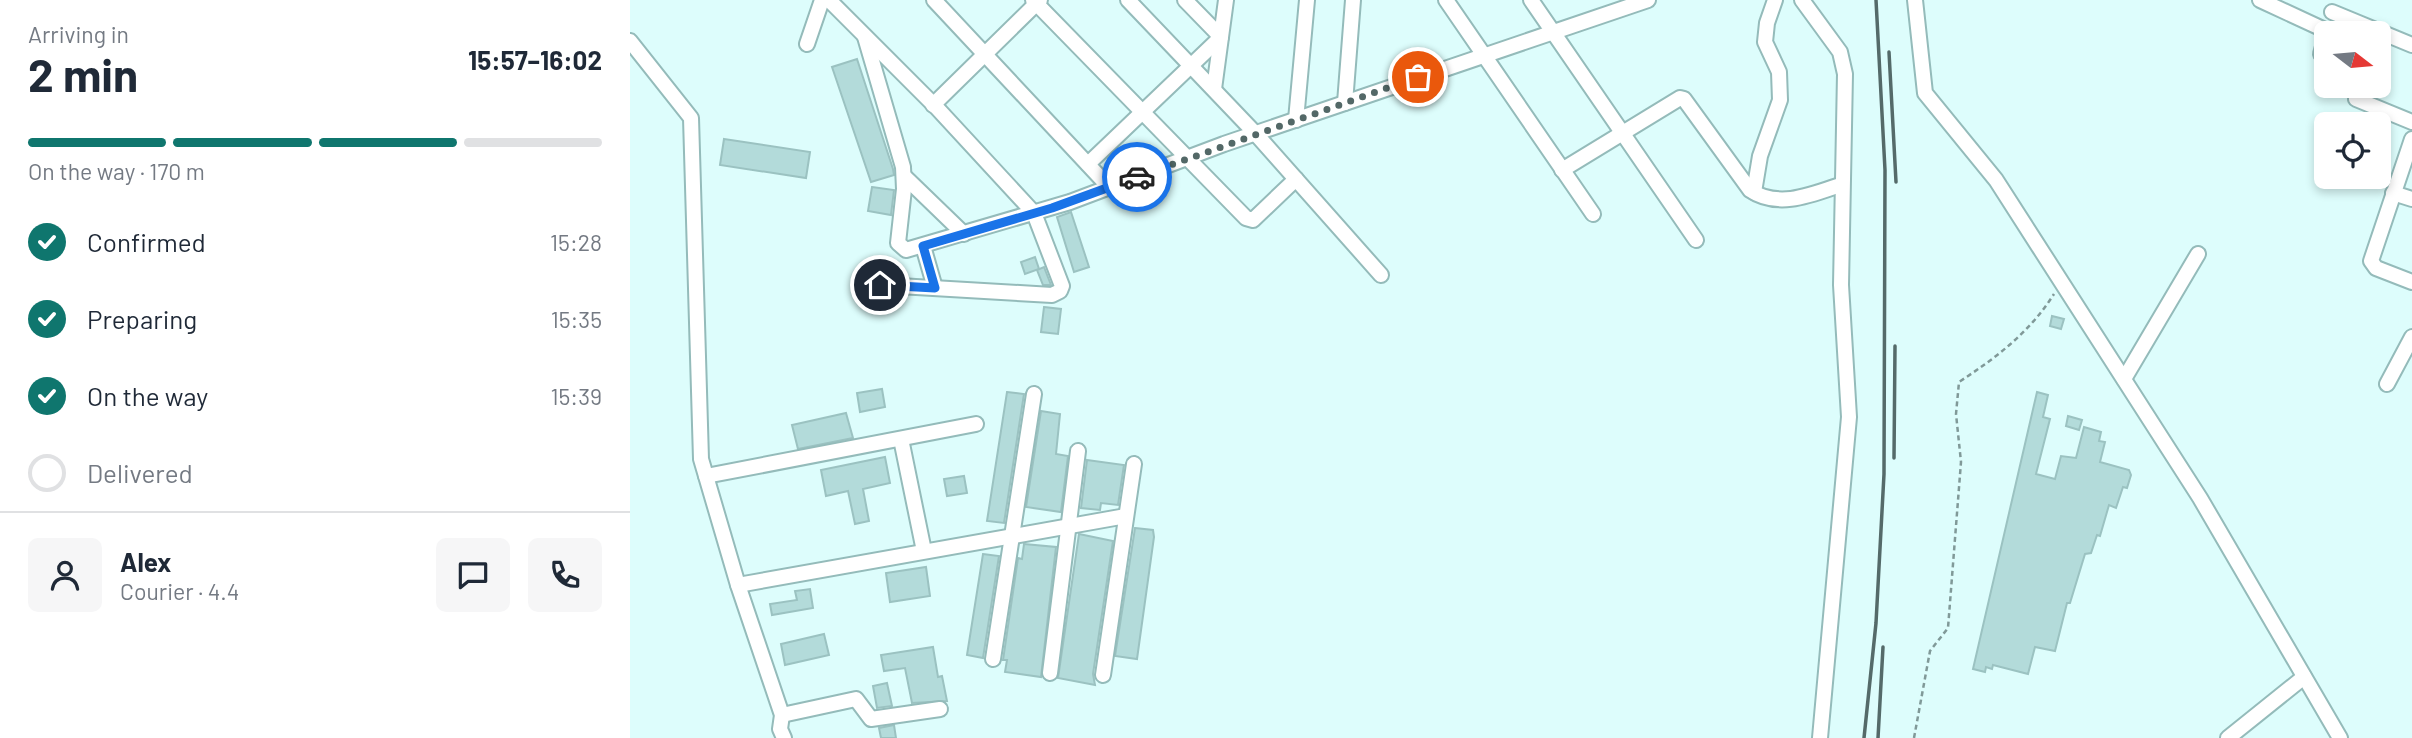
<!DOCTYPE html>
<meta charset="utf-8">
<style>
body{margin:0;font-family:Barlow,sans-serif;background:#f6f6f7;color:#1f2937;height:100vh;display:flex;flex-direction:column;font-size:26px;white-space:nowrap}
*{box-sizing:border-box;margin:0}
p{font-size:23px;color:#747a83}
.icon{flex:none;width:38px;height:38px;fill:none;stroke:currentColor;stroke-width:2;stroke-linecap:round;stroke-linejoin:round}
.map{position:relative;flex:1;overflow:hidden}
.side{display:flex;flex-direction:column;background:#fff;width:630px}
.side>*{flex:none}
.needle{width:46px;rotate:106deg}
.controls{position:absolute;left:1684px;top:21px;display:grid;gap:14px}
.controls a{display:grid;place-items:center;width:77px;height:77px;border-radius:10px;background:#fff;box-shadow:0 4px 10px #0003;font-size:35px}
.pin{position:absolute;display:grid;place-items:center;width:60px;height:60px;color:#fff;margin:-30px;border:4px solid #fff;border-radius:50%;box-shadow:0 2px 7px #0007}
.courier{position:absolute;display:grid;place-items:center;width:70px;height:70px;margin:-35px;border:5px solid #1a73e8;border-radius:50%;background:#fff;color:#222;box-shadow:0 2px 9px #0007}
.summary em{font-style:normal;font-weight:700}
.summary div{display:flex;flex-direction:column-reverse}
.summary{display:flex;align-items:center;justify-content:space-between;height:119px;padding:0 28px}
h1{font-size:46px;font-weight:700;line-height:52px}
.bar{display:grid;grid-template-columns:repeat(4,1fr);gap:10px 7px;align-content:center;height:84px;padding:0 28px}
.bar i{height:9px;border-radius:5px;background:#e0e1e3}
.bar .current{background:#0f766e}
.bar p{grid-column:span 4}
.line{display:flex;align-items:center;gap:18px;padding:0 28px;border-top:2px solid #e0e1e3}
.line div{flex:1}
.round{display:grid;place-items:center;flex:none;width:74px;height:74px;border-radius:10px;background:#f6f6f7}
ol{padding:0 28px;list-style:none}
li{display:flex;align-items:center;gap:21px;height:77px}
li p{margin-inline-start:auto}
li .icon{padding:7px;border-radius:50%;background:#0f766e;color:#fff;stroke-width:4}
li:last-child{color:#747a83}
li i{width:38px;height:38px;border:4px solid #e0e1e3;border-radius:50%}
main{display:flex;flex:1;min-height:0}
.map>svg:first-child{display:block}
.building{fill:#b3dbda;stroke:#9bc2c1;stroke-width:2}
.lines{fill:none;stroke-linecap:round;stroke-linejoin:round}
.minor-casing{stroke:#94bbba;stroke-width:18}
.path{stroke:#809998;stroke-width:2.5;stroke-dasharray:5 3.5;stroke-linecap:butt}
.minor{stroke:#fff;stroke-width:14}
.rail{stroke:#546a69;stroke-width:3.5}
.done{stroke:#536867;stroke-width:7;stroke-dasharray:0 12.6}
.route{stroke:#1a73e8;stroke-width:9}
</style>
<main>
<section class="side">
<div class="summary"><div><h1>2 min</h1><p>Arriving in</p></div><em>15:57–16:02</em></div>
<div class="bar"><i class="current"></i><i class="current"></i><i class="current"></i><i></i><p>On the way · 170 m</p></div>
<ol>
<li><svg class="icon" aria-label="check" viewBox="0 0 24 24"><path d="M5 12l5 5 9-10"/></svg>Confirmed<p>15:28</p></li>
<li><svg class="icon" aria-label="check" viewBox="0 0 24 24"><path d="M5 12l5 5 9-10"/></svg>Preparing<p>15:35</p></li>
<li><svg class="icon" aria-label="check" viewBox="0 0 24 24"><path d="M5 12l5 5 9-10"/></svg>On the way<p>15:39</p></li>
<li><i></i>Delivered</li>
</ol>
<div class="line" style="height:126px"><a class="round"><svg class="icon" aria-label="person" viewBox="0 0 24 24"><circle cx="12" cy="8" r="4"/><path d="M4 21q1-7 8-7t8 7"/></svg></a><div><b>Alex</b><p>Courier · 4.4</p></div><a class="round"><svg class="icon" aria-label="chat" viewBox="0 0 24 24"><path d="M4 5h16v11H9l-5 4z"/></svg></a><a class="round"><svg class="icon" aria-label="phone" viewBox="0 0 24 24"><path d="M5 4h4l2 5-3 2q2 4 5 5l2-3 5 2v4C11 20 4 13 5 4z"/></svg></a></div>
</section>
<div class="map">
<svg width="1782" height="738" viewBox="0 0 1782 738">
<rect width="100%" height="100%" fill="#ddfdfc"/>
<g class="building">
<path d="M227,59l36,110 1,6 -23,7 -39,-115z"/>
<path d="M94,139l86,13 -4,26 -86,-13z"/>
<path d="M242,187l22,3 -3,25 -23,-4z"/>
<path d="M441,212l18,55 -15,5 -17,-55z"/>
<path d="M405,257l4,12 -14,5 -4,-12z"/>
<path d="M414,267l7,18h-8l-6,-15z"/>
<path d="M414,307l17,2 -3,25 -17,-2z"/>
<path d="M1422,316l12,3 -3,10 -11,-3z"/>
<path d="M252,389l3,18 -25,5 -3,-19z"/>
<path d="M377,392l17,2 -20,129 -17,-2z"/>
<path d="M1407,392l11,3 -5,22 7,2 -14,55 19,5 6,-23 15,2 8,-31 17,5 -2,9 6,1 -5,20 29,8 2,5 -4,13 -4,-1 -7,21 -7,-3 -9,31 -3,-1 -6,18 -6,1 -15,49h-3l-12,48 -20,-4 -7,27 -35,-9 -1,4 -6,-2 -1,5 -12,-3z"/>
<path d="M411,411l19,3 -4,40 12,2 -7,56 -35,-5z"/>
<path d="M216,413l7,25 -55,11 -6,-24z"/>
<path d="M1438,416l14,4 -3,10 -13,-4z"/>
<path d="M255,457l5,26 -27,6 6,32 -14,3 -7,-33 -22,5 -5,-26z"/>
<path d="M457,460l37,5 -6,40 -17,-2 -1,7 -19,-2z"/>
<path d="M334,476l3,17 -20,3 -3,-17z"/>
<path d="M505,528l18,2 1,7 -17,122 -22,-3z"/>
<path d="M449,534l34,7 -20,133 2,11 -37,-7z"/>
<path d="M394,544l32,3 -15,130 -36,-5 2,-12h-4l15,-102 4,1z"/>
<path d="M353,554l16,2 -16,102 -16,-3z"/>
<path d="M296,567l4,29 -40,6 -4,-29z"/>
<path d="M180,589l3,19 -41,7 -2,-11 27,-4 -2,-9z"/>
<path d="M194,634l5,21 -44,10 -4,-21z"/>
<path d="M303,647l5,30 4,-1 5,25 -35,2 -7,-35 -21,3 -3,-16z"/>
<path d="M257,683l5,23 -15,2 -4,-22z"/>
<path d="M264,725l2,13h-15l-2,-10z"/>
</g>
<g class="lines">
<g class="minor-casing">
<g id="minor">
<path d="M199,0l108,108 97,105 28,73 -2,5 -8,4 -187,-11"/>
<path d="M304,0l175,187"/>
<path d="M403,0l213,218 7,2 43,-41"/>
<path d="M498,0l127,133 126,142"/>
<path d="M816,0l147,214"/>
<path d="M901,0l165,240"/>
<path d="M1172,0l38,52 5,22 -4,211 8,132 -29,321"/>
<path d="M1285,0l10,93 71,87 204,318 140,240"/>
<path d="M1630,0l67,31"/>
<path d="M1702,12l80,33"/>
<path d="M235,37l38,130 1,22 -6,54 8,7 164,-48 154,-58 424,-144"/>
<path d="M0,41l61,77 10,341 37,126 44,130 -2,14 4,9"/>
<path d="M177,44l15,-44"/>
<path d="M1691,54l5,-18"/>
<path d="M584,89l12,-89"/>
<path d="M1726,99l56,23"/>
<path d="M715,103l8,-103"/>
<path d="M303,105l107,-105"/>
<path d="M666,120l11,-120"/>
<path d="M1782,139l-41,122 5,7 36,14"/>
<path d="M458,164l133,-127 -36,-37"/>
<path d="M932,170l118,-72 4,1 66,91c28,19 61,5 90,-5"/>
<path d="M275,177l59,57"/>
<path d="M1124,192l6,-36 20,-56 -1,-28 -14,-30 2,-19 8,-23"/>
<path d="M1763,193l19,6"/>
<path d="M293,246l12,42"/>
<path d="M1494,379l74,-125"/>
<path d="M1757,384l25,-47"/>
<path d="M271,439l23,112"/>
<path d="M76,476l270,-52"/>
<path d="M108,585l388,-69"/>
<path d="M363,659l41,-265"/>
<path d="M420,673l28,-222"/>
<path d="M473,675l31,-211"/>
<path d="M152,715l74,-16 15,20 69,-10"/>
<path d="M1598,738l76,-61"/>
</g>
</g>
<path class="path" d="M1284,738l16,-87 18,-23 13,-166 -5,-48 3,-32c38,-25 70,-49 95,-88"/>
<use href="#minor" class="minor"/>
<g class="rail">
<path d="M1259,52l7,130"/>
<path d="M1264,458l1,-112"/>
<path d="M1234,738l12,-115 8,-149 1,-304 -9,-170"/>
<path d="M1248,738l5,-91"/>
</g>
</g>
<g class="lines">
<path class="done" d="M507,177l281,-100"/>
<path class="route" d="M250,285l55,3 -12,-42 129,-38 85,-31"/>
</g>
</svg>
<div class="controls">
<a><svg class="needle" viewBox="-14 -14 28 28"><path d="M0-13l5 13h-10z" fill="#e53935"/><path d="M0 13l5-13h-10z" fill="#747a83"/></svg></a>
<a><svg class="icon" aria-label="locate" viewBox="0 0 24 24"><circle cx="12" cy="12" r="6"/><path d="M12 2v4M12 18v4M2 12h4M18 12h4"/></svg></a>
</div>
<div class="pin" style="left:788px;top:77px;background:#ea580c"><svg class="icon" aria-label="bag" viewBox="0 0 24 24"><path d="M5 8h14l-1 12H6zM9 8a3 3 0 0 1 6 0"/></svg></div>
<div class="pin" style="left:250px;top:285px;background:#1f2937"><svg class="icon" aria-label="home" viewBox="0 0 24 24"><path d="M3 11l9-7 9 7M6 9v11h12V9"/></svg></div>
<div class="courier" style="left:507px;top:177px"><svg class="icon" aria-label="car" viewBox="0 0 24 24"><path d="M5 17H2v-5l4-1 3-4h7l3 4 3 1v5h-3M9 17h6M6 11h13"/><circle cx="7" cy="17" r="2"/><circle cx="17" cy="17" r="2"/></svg></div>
</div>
</main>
